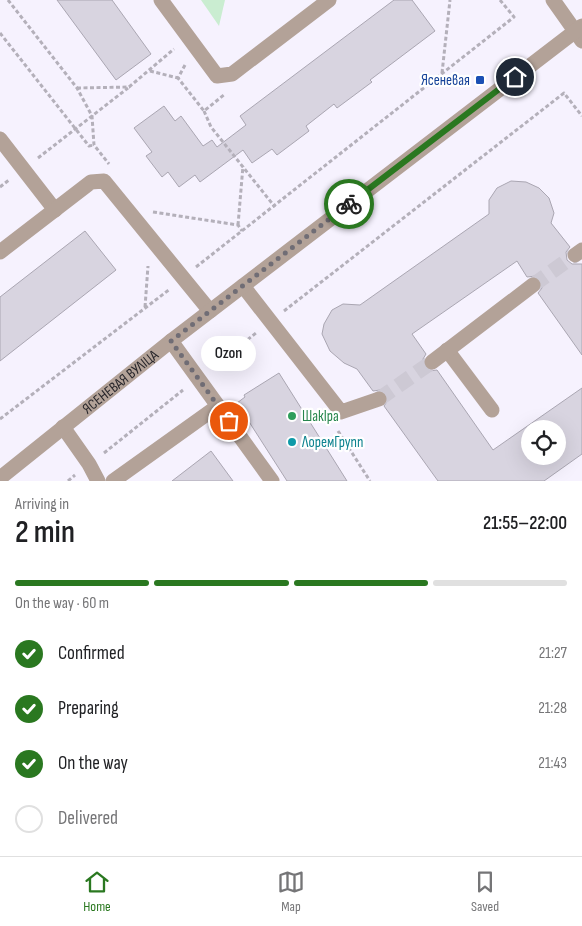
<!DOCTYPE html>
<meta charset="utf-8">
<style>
body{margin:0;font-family:"Sofia Sans Condensed",sans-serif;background:#f6f6f6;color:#202124;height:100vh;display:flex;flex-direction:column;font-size:19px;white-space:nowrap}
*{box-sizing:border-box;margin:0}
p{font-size:16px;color:#757577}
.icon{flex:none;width:28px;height:28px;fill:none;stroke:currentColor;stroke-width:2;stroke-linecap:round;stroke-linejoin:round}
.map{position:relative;height:481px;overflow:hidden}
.details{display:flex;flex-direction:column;background:#fff;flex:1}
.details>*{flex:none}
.fabs{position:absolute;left:521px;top:420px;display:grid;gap:10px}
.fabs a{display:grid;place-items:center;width:45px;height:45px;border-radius:50%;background:#fff;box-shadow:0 5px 20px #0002;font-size:25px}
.pin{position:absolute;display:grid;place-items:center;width:42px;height:42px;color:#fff;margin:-21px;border:2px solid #fff;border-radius:50%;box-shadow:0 1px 5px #0007}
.courier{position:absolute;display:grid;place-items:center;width:50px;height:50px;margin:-25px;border:4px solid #2a7820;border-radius:50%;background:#fff;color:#222;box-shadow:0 1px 6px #0007}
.bubble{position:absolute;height:35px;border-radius:18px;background:#fff;box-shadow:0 5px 20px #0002;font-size:16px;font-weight:600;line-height:35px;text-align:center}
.overview em{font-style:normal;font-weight:600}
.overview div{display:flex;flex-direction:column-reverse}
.overview{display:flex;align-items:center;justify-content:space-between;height:85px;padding:0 15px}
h1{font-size:32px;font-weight:600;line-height:38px}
.bar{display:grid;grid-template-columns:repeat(4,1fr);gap:8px 5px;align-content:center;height:60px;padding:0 15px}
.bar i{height:6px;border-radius:4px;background:#e0e0e0}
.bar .active{background:#2a7820}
.bar p{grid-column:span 4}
ol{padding:0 15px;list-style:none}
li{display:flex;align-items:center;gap:15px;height:55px}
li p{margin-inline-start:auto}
li .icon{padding:5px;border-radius:50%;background:#2a7820;color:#fff;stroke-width:4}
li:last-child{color:#757577}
li i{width:28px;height:28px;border:2px solid #e0e0e0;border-radius:50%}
.dock{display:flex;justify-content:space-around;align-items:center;height:70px;border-top:1px solid #e0e0e0;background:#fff;font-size:14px;color:#757577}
.dock a{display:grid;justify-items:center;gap:2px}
.dock .active{color:#2a7820}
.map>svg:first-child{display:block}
.green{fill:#caedd1}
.building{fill:#d8d4e0;stroke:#aaa6b2;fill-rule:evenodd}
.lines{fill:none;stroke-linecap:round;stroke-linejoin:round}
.minor-tunnel{stroke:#cdc9d4;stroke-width:15;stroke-dasharray:15 8;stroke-linecap:butt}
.path{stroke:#b4b0ba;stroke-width:3;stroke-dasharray:4 2.5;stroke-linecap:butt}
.minor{stroke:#b3a298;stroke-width:15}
.done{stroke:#706d75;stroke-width:5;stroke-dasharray:0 9}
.route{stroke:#2a7820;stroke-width:6}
.transit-dot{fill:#1a4fb4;stroke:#fff;stroke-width:2}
.leisure-dot{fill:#2e9e5b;stroke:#fff;stroke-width:2}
.culture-dot{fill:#0f9aa8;stroke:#fff;stroke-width:2}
.labels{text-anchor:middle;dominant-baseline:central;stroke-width:4.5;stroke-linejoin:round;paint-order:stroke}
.transit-label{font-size:15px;fill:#164399;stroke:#fff;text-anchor:end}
.street-label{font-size:15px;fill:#28262b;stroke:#fff}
.leisure-label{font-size:15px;fill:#27864d;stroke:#fff;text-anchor:start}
.culture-label{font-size:15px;fill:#0d838f;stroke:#fff;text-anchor:start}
</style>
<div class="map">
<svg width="582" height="481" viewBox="0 0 582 481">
<rect width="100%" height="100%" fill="#f6f2fe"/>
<path class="green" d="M201,0h24l-6,26z"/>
<g class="building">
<path d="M57,0h55l39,54 -35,26z"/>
<path d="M394,0h18l23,31 -65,49 2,2 -35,26 -3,-4 -28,22 3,5 -32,24 -5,-6 -20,14 -9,-13 -43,32 -5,-7 -16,12 -11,-15 -6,5 -16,-21 6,-4 -18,-24 30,-22 11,15 6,-5 22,30 9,-6 5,7 29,-22 -6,-9z"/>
<path d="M511,181l15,1 13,6 10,10 5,15 -3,10 19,24 -4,5 1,8 5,4h10v91l-44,-62 4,-5 -1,-8 -5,-4 -9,1 -10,-16 -105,73 14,20 -3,5 1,8 5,4 8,-1 56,80 89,-62v66l-38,27h-106l-54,-75 4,-6 -3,-8 -5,-2 -7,1 -16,-22 -13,-6 -14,-12 -8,-17 2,-10 8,-14 11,-6 17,1 129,-91v-14l8,-12zM530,429h28v27h-28z"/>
<path d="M85,231l31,39 -116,91v-64z"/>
<path d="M279,373l68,108h-60l-50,-78 8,-6 -1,-2z"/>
<path d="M211,451l22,30h-61z"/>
</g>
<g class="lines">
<g class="minor-tunnel">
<path d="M533,285l42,-30"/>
<path d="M379,399l53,-37"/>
</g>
<g class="path">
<path d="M8,0l69,88 15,28 2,29 15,19"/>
<path d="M0,33l89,113 5,-1"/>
<path d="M185,65l-7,13 26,33 21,-17"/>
<path d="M150,71l28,7"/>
<path d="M442,73l8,-73"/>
<path d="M77,88l52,-1 45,-38"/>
<path d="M204,111l7,16 64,80"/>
<path d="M38,158l90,-70"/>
<path d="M0,187l9,-7"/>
<path d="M153,212l85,13 4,6"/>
<path d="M238,225l5,-59"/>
<path d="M196,267l318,-250 -14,-17"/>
<path d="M145,307l3,-41"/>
<path d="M284,311l280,-218 18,23"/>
<path d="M212,368l44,-35"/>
<path d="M0,419l170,-130"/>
<path d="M338,431l32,50"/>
<path d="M104,453l79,-63"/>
<path d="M68,481l7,-6"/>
</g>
<g class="minor">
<path d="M161,0l56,76 15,-2 97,-74"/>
<path d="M553,0l29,41"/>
<path d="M0,139l55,71"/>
<path d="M0,252l91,-70 13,-1 106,130"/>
<path d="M575,255l7,-5"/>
<path d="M243,286l98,126 38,-13"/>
<path d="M171,341l47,65"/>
<path d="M447,350l45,60"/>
<path d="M432,362l101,-77"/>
<path d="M63,427l26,37 9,17"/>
<path id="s1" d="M0,478l171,-137 411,-315"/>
<path d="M113,481l105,-75 54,75"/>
</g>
</g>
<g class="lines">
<path class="done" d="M229,421l-58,-80 178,-137"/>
<path class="route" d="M349,204l166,-127"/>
</g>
<rect class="transit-dot" x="475" y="75" width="10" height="10" rx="2.5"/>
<circle class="leisure-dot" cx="292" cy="416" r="5"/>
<circle class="culture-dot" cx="292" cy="442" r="5"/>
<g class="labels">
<g class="transit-label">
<text x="470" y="80">Ясеневая</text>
</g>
<g class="street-label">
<text stroke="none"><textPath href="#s1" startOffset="154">ЯСЕНЕВАЯ ВУЛІЦА</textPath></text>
</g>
<g class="leisure-label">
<text x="302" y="416">ШакІра</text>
</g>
<g class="culture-label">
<text x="302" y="442">ЛоремГрупп</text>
</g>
</g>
</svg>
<div class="fabs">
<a><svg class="icon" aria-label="locate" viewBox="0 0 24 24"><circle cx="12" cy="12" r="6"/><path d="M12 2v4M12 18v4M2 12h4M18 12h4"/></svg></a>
</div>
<div class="pin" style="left:229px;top:421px;background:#ea580c"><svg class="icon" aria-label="bag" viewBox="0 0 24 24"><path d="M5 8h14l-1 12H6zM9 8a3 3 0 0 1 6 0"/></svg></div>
<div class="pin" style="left:515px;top:77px;background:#1f2937"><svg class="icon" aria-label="home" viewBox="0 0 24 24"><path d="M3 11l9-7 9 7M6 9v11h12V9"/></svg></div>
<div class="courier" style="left:349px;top:204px"><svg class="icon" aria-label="bike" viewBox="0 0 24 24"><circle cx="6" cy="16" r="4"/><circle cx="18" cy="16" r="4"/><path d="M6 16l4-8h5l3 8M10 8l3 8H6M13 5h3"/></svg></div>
<div class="bubble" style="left:201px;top:336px;width:55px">Ozon</div>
</div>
<section class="details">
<div class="overview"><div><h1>2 min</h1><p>Arriving in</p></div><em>21:55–22:00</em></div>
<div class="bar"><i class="active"></i><i class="active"></i><i class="active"></i><i></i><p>On the way · 60 m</p></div>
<ol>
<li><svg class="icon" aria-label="check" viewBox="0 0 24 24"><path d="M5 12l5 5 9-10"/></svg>Confirmed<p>21:27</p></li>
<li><svg class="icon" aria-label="check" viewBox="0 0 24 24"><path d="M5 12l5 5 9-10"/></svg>Preparing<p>21:28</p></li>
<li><svg class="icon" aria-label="check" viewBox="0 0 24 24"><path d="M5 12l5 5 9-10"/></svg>On the way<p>21:43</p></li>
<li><i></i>Delivered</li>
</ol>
</section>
<nav class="dock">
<a class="active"><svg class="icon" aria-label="home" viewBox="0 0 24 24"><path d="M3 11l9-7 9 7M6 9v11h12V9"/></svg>Home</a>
<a><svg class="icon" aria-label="map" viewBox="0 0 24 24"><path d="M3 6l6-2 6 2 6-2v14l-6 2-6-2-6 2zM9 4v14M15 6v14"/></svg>Map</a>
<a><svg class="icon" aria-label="saved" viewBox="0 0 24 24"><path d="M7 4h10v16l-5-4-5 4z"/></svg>Saved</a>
</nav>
